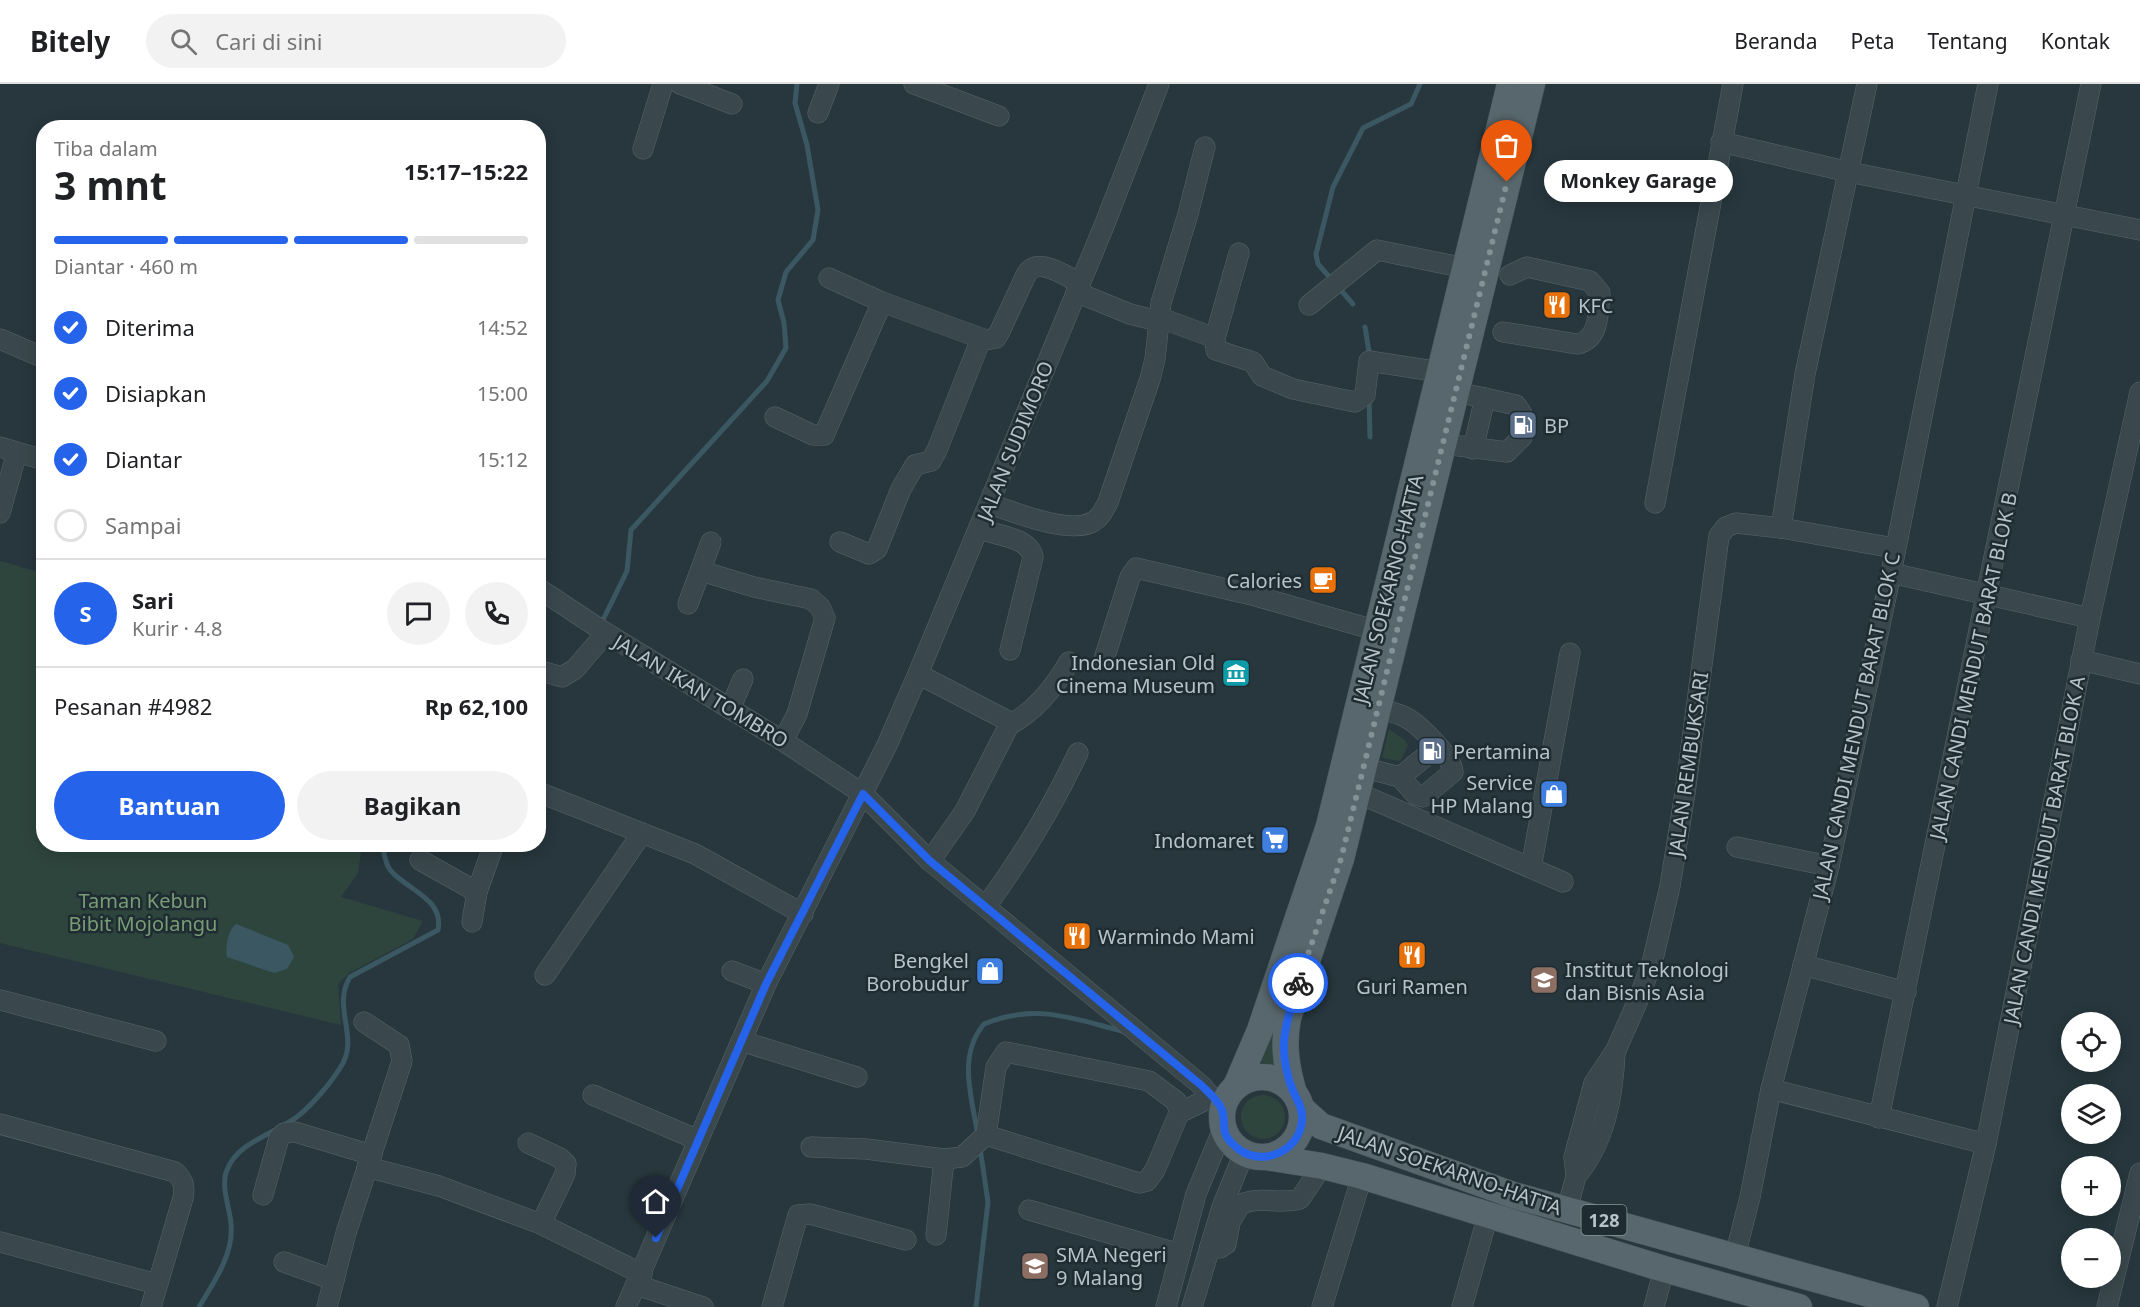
<!DOCTYPE html>
<html lang="id">
<meta charset="utf-8">
<style>
body{margin:0;font-family:"Noto Sans",sans-serif;background:#f2f2f2;color:#202124;height:100vh;display:flex;flex-direction:column;font-size:22px;white-space:nowrap}
*{box-sizing:border-box;margin:0}
p{font-size:20px;color:#757577}
.icon{flex:none;width:33px;height:33px;fill:none;stroke:currentColor;stroke-width:2;stroke-linecap:round;stroke-linejoin:round}
.map{position:relative;flex:1;overflow:hidden}
.drawer{position:absolute;left:36px;top:36px;width:510px;height:732px;display:flex;flex-direction:column;background:#fff;border-radius:24px;box-shadow:0 3px 15px #0003}
.drawer>*{flex:none}
.controls{position:absolute;left:2061px;top:928px;display:grid;gap:12px}
.controls a{display:grid;place-items:center;width:60px;height:60px;border-radius:50%;background:#fff;box-shadow:0 3px 15px #0003;font-size:30px}
.pin{position:absolute;display:grid;place-items:center;width:51px;height:51px;color:#fff;margin:-62px -26px;border-radius:50% 50% 50% 0;rotate:-45deg;box-shadow:0 0 6px #0007}
.pin .icon{rotate:45deg}
.courier{position:absolute;display:grid;place-items:center;width:60px;height:60px;margin:-30px;border:4px solid #2563eb;border-radius:50%;background:#fff;color:#222;box-shadow:0 2px 8px #0007}
.bubble{position:absolute;height:42px;border-radius:21px;background:#fff;box-shadow:0 3px 15px #0003;font-size:20px;font-weight:700;line-height:42px;text-align:center}
.summary em{font-style:normal;font-weight:700}
.summary div{display:flex;flex-direction:column-reverse}
.summary{display:flex;align-items:center;justify-content:space-between;height:102px;padding:0 18px}
h1{font-size:39px;font-weight:700;line-height:45px}
.bar{display:grid;grid-template-columns:repeat(4,1fr);gap:9px 6px;align-content:center;height:72px;padding:0 18px}
.bar i{height:8px;border-radius:4px;background:#e0e0e0}
.bar .on{background:#2563eb}
.bar p{grid-column:span 4}
.line{display:flex;align-items:center;gap:15px;padding:0 18px;border-top:2px solid #e0e0e0}
.line div{flex:1}
.round{display:grid;place-items:center;flex:none;width:63px;height:63px;border-radius:32px;background:#f2f2f2}
ol{padding:0 18px;list-style:none}
li{display:flex;align-items:center;gap:18px;height:66px}
li p{margin-inline-start:auto}
li .icon{padding:6px;border-radius:50%;background:#2563eb;color:#fff;stroke-width:4}
li:last-child{color:#757577}
li i{width:33px;height:33px;border:3px solid #e0e0e0;border-radius:50%}
.cta{display:flex;gap:12px;margin-top:auto;padding:12px 18px}
.cta a{flex:1;height:69px;border-radius:36px;background:#2563eb;color:#fff;font-size:24px;font-weight:700;line-height:69px;text-align:center}
.cta a+a{background:#f2f2f2;color:#202124}
header{display:flex;align-items:center;gap:36px;box-sizing:border-box;height:84px;padding:0 30px;background:#fff;border-bottom:2px solid #e0e0e0}
header strong{font-size:28px}
nav{display:flex;gap:33px;margin-inline-start:auto;font-size:21px}
.search{width:420px;height:54px;background:#f2f2f2;display:flex;align-items:center;gap:15px;box-sizing:border-box;padding:0 21px;border-radius:33px;color:#757577;font-size:22px}
.map>svg:first-child{display:block}
.green{fill:#2e453e}
.water{fill:#3b5862}
.lines{fill:none;stroke-linecap:round;stroke-linejoin:round}
.stream{stroke:#3b5862;stroke-width:5}
.minor-casing{stroke:#58666b;stroke-width:21}
.major-casing{stroke:#465459;stroke-width:27}
.minor{stroke:#3a484d;stroke-width:20}
.major{stroke:#58676d;stroke-width:26}
.done{stroke:#849297;stroke-width:6;stroke-dasharray:0 10.8}
.route{stroke:#2563eb;stroke-width:8}
.labels{text-anchor:middle;dominant-baseline:central;stroke-width:5;stroke-linejoin:round;paint-order:stroke}
.shield{fill:#1f2d32;stroke:#89969b;stroke-width:1.5}
.shield-label{font-size:18px;font-weight:bold;fill:#b6c3c8}
.poi-label{font-size:20px;fill:#b6c3c8;stroke:#1f2d32;text-anchor:start}
.street-label{font-size:20px;fill:#b6c3c8;stroke:#1f2d32}
.park-label{font-size:20px;fill:#799c76;stroke:#1f2d32}
</style>
<header>
<strong>Bitely</strong>
<div class="search"><svg class="icon" aria-label="search" viewBox="0 0 24 24"><circle cx="10" cy="10" r="6"/><path d="M15 15l6 6"/></svg>Cari di sini</div>
<nav><a>Beranda</a><a>Peta</a><a>Tentang</a><a>Kontak</a></nav>
</header>
<div class="map">
<svg width="2140" height="1223" viewBox="0 0 2140 1223">
<rect width="100%" height="100%" fill="#27373d"/>
<g class="green">
<path d="M0,477l43,12 1,271 318,1 -4,28 -17,24 82,24 -10,18 -64,34 -11,11 3,41 -341,-82z"/>
<path d="M1389,645l16,11 3,6 -8,15 -18,-3z"/>
<path d="M1272,949l3,32 -1,1 -14,-5z"/>
<circle cx="1263" cy="1033" r="22"/>
</g>
<path class="water" d="M236,840l52,21 6,12 -7,12 -13,4 -47,-16c-2,-10 1,-27 9,-33z"/>
<g class="lines">
<g class="stream">
<path d="M1332,196l-14,-16 -2,-10 17,-67 30,-59 48,-24 9,-20"/>
<path d="M1338,203l15,17"/>
<path d="M1365,243l5,31"/>
<path d="M1369,313l1,40"/>
<path d="M601,540l26,-53 4,-41 136,-149 19,-33 -2,-25 -6,-23 8,-28 27,-32 5,-30 -11,-65 -12,-42 2,-19"/>
<path d="M978,1052c-6,-38 -21,-80 6,-112 52,-21 87,-6 138,7"/>
<path d="M199,1223c15,-25 35,-53 32,-83 -1,-16 -11,-39 -4,-54 11,-29 49,-36 71,-54 15,-12 32,-32 42,-48 21,-30 -9,-60 10,-91l88,-47c6,-31 -29,-39 -47,-59 -6,-6 -7,-19 -9,-27"/>
<path d="M976,1223l12,-105 -8,-54"/>
</g>
<g class="minor-casing">
<g id="minor">
<path d="M680,0l52,20"/>
<path d="M914,0l85,32"/>
<path d="M818,29l11,-29"/>
<path d="M1721,58l128,30 291,58"/>
<path d="M643,65l20,-65"/>
<path d="M1239,169l-24,85 1,12 37,12 9,14 31,13 62,13 10,-7 4,-34 71,11"/>
<path d="M829,194l53,24 104,38 10,-2 4,-7 26,-56c11,-20 39,1 54,8"/>
<path d="M1076,208l54,22 24,6 15,1 46,17"/>
<path d="M1309,221l68,-55 88,18"/>
<path d="M1503,248l74,12c23,-5 21,-31 23,-51l-10,-12 -63,-14 -17,8"/>
<path d="M0,255l44,19"/>
<path d="M775,333l38,18h11l58,-133"/>
<path d="M1444,360l63,8 15,-15v-23l-6,-9 -59,-13"/>
<path d="M0,363l44,13"/>
<path d="M1473,365l12,-51"/>
<path d="M1655,419l78,-419"/>
<path d="M990,420c24,8 82,32 104,17 7,-4 10,-12 14,-19l42,-123 5,-20 6,-56 27,-89 17,-67"/>
<path d="M0,429l17,-61"/>
<path d="M1781,444l24,-154 62,-290"/>
<path d="M979,445c17,6 50,8 54,28l-23,93"/>
<path d="M840,458l29,12 8,-5 24,-60 14,-24 16,-4 6,-11 44,-111"/>
<path d="M701,487l53,16 57,12 9,8 5,11 -28,96 -14,27"/>
<path d="M1891,489l199,45"/>
<path d="M538,504l68,45 177,108 80,53 67,67 271,224 21,25"/>
<path d="M688,520l23,-62"/>
<path d="M1104,575l26,-82 6,-9 116,27 126,36"/>
<path d="M2081,576l59,14"/>
<path d="M538,586l24,7 13,-8 31,-36"/>
<path d="M918,590l94,49"/>
<path d="M730,625l13,-30"/>
<path d="M1365,684l35,9 16,18 7,2 30,-25c0,-15 -36,-50 -50,-56 -7,-3 -15,-5 -23,-8"/>
<path d="M1400,693l37,-30"/>
<path d="M538,708l157,62 108,60"/>
<path d="M1358,709l205,89"/>
<path d="M1737,763l92,19"/>
<path d="M420,776l57,32"/>
<path d="M930,777l35,-50 44,-86c27,-14 45,-37 60,-63"/>
<path d="M1531,784l39,-215"/>
<path d="M987,821c35,-48 65,-97 91,-152"/>
<path d="M472,838l5,-30 17,-48"/>
<path d="M1803,881l103,27"/>
<path d="M732,887l34,13"/>
<path d="M545,891l97,-142"/>
<path d="M0,916l156,41"/>
<path d="M741,957l116,36"/>
<path d="M1771,1005l215,55"/>
<path d="M593,1011l105,45"/>
<path d="M1179,1029l33,-16"/>
<path d="M1879,1034l212,-1034"/>
<path d="M0,1040l175,48c9,8 10,15 8,26l-32,109"/>
<path d="M528,1059l32,15 6,6 -1,10 -24,50"/>
<path d="M811,1063l55,2 78,10 18,-2 24,-22 10,-68 10,-15 143,29 28,21 2,11 -24,57 -8,11 -8,2 -153,-48"/>
<path d="M367,1083l72,19 102,38 101,50"/>
<path d="M1576,1092c29,-33 37,-80 39,-123"/>
<path d="M263,1111l16,-57 5,-5 11,-1 77,23"/>
<path d="M1029,1126l151,44"/>
<path d="M1567,1126l9,-34 -2,-19 20,-74 22,-33 23,-52 14,-39 17,-73 15,-93 34,-257 7,-9 10,-4 45,5 113,20"/>
<path d="M936,1151l8,-76"/>
<path d="M0,1158l157,42"/>
<path d="M1210,1162l10,2 6,-4 4,-22 10,-17c18,-10 41,0 60,-6l22,-33"/>
<path d="M1735,1172l15,-59 21,-108 58,-223 62,-293 97,-489"/>
<path d="M284,1178l50,18"/>
<path d="M637,1201l66,22"/>
<path d="M327,1223l19,-74 56,-172 -3,-16 -35,-23"/>
<path d="M626,1223l140,-323 121,-239 31,-71 186,-448 55,-142"/>
<path d="M772,1223l26,-92 12,-1 96,26"/>
<path d="M1166,1223l30,-113 27,-65"/>
<path d="M1192,1223l30,-100 22,-54"/>
<path d="M1322,1223l40,-131"/>
<path d="M1462,1223l26,-92"/>
<path d="M1654,1223l10,-38"/>
<path d="M1947,1223l39,-163 104,-526 50,-226"/>
<path d="M2107,1223l33,-134"/>
</g>
</g>
<g class="major-casing">
<g id="major">
<circle cx="1262" cy="1033" r="40"/>
<path d="M1236,1002l24,-56 69,-204 181,-742"/>
<path d="M1293,1006c-7,-25 -10,-46 -5,-72l53,-159 191,-775"/>
<path d="M1302,1025l19,17 192,69 403,112"/>
<path d="M1266,1073l56,9 40,10 302,93 135,38"/>
</g>
</g>
<use href="#minor" class="minor"/>
<use href="#major" class="major"/>
</g>
<g class="lines">
<path class="done" d="M1298,899l43,-124 166,-677"/>
<path class="route" d="M656,1154l110,-254 97,-190 67,67 271,224c6,6 18,16 21,25 5,15 -4,22 14,37 23,21 63,6 66,-26 1,-12 -4,-19 -9,-30 -6,-14 -10,-34 -9,-49 1,-20 9,-40 14,-59"/>
</g>
<defs>
<g id="restaurant-square" transform="scale(1.5)"><rect x="-9" y="-9" width="18" height="18" rx="4" fill="#e8710a" stroke="#1f2d32"/><path d="M-5-6h1v4h1v-4h1v4h1v-4h1v5L-1.5 .5V6h-2V.5L-5-1ZM5-6V6H3V1.5H1.5Q1.5-4 5-6Z" fill="#fff"/></g>
<g id="fuel-square" transform="scale(1.5)"><rect x="-9" y="-9" width="18" height="18" rx="4" fill="#5c6f8a" stroke="#1f2d32"/><path d="M-5.5-6h7V0h2V4h1.3V-2.5L3-4.5l.8-.8L6-3V5H2.5V1h-1V6h-7ZM-4.2-4.7v3.2H.2V-4.7Z" fill="#fff"/></g>
<g id="cafe-square" transform="scale(1.5)"><rect x="-9" y="-9" width="18" height="18" rx="4" fill="#e8710a" stroke="#1f2d32"/><path d="M-5.5-4.5H6V0H3Q3 3.5 0 3.5H-2.5Q-5.5 3.5-5.5 0ZM3-3.2v2h1.7v-2ZM-6 4.5H4V6H-6Z" fill="#fff"/></g>
<g id="museum-square" transform="scale(1.5)"><rect x="-9" y="-9" width="18" height="18" rx="4" fill="#0f9aa8" stroke="#1f2d32"/><path d="M0-6L6-3V-2H-6V-3ZM-5-1h2V3h-2ZM-1-1h2V3h-2ZM3-1h2V3H3ZM-6 4H6V6H-6Z" fill="#fff"/></g>
<g id="shop-square" transform="scale(1.5)"><rect x="-9" y="-9" width="18" height="18" rx="4" fill="#3f7fe0" stroke="#1f2d32"/><path d="M-5-2.5h2.3a2.7 3.5 0 0 1 5.4 0H5L5.5 6h-11ZM-1.5-2.5h3a1.5 2.3 0 0 0-3 0Z" fill="#fff"/></g>
<g id="supermarket-square" transform="scale(1.5)"><rect x="-9" y="-9" width="18" height="18" rx="4" fill="#3f7fe0" stroke="#1f2d32"/><path d="M-6-5.5h2.5l.6 2H6L4.5 2H-2.5L-4.4-4H-6ZM-1.5 3.2a1.3 1.3 0 1 0 .1 0ZM3 3.2a1.3 1.3 0 1 0 .1 0Z" fill="#fff"/></g>
<g id="university-square" transform="scale(1.5)"><rect x="-9" y="-9" width="18" height="18" rx="4" fill="#8d6e63" stroke="#1f2d32"/><path d="M0-5L7-2L0 1L-7-2ZM-4 1L0 2.5L4 1V4Q0 6-4 4Z" fill="#fff"/></g>
<g id="school-square" transform="scale(1.5)"><rect x="-9" y="-9" width="18" height="18" rx="4" fill="#8d6e63" stroke="#1f2d32"/><path d="M0-5L7-2L0 1L-7-2ZM-4 1L0 2.5L4 1V4Q0 6-4 4Z" fill="#fff"/></g>
</defs>
<g fill-rule="evenodd">
<use href="#restaurant-square" x="1557" y="221"/>
<use href="#fuel-square" x="1523" y="341"/>
<use href="#cafe-square" x="1323" y="496"/>
<use href="#museum-square" x="1236" y="589"/>
<use href="#fuel-square" x="1432" y="667"/>
<use href="#shop-square" x="1554" y="710"/>
<use href="#supermarket-square" x="1275" y="756"/>
<use href="#restaurant-square" x="1077" y="852"/>
<use href="#restaurant-square" x="1412" y="871"/>
<use href="#shop-square" x="990" y="887"/>
<use href="#university-square" x="1544" y="896"/>
<use href="#school-square" x="1035" y="1182"/>
</g>
<g class="labels">
<rect class="shield" x="1581.5" y="1121" width="45" height="30" rx="4.5"/>
<g class="shield-label">
<text x="1604" y="1136">128</text>
</g>
<g class="poi-label">
<text x="1578" y="221">KFC</text>
<text x="1544" y="341">BP</text>
<text x="1302" y="496" text-anchor="end">Calories</text>
<text x="1215" y="578" text-anchor="end">Indonesian Old<tspan x="1215" dy="23">Cinema Museum</tspan></text>
<text x="1453" y="667">Pertamina</text>
<text x="1533" y="698" text-anchor="end">Service<tspan x="1533" dy="23">HP Malang</tspan></text>
<text x="1254" y="756" text-anchor="end">Indomaret</text>
<text x="1098" y="852">Warmindo Mami</text>
<text x="969" y="876" text-anchor="end">Bengkel<tspan x="969" dy="23">Borobudur</tspan></text>
<text x="1565" y="885">Institut Teknologi<tspan x="1565" dy="23">dan Bisnis Asia</tspan></text>
<text x="1412" y="902" text-anchor="middle">Guri Ramen</text>
<text x="1056" y="1170">SMA Negeri<tspan x="1056" dy="23">9 Malang</tspan></text>
</g>
<g class="street-label">
<text transform="translate(1015 357) rotate(-68)">JALAN SUDIMORO</text>
<text transform="translate(1388 505) rotate(-76)">JALAN SOEKARNO-HATTA</text>
<text transform="translate(1973 582) rotate(-78)">JALAN CANDI MENDUT BARAT BLOK B</text>
<text transform="translate(701 607) rotate(31)">JALAN IKAN TOMBRO</text>
<text transform="translate(1856 642) rotate(-78)">JALAN CANDI MENDUT BARAT BLOK C</text>
<text transform="translate(1688 680) rotate(-82)">JALAN REMBUKSARI</text>
<text transform="translate(2044 766) rotate(-79)">JALAN CANDI MENDUT BARAT BLOK A</text>
<text transform="translate(1450 1086) rotate(19)">JALAN SOEKARNO-HATTA</text>
</g>
<g class="park-label">
<text x="143" y="816">Taman Kebun<tspan x="143" dy="23">Bibit Mojolangu</tspan></text>
</g>
</g>
</svg>
<div class="controls">
<a><svg class="icon" aria-label="locate" viewBox="0 0 24 24"><circle cx="12" cy="12" r="6"/><path d="M12 2v4M12 18v4M2 12h4M18 12h4"/></svg></a>
<a><svg class="icon" aria-label="layers" viewBox="0 0 24 24"><path d="M12 4l9 5-9 5-9-5zM3 14l9 5 9-5"/></svg></a>
<a>+</a>
<a>−</a>
</div>
<div class="pin" style="left:1507px;top:98px;background:#ea580c"><svg class="icon" aria-label="bag" viewBox="0 0 24 24"><path d="M5 8h14l-1 12H6zM9 8a3 3 0 0 1 6 0"/></svg></div>
<div class="pin" style="left:656px;top:1154px;background:#1f2937"><svg class="icon" aria-label="home" viewBox="0 0 24 24"><path d="M3 11l9-7 9 7M6 9v11h12V9"/></svg></div>
<div class="courier" style="left:1298px;top:899px"><svg class="icon" aria-label="bike" viewBox="0 0 24 24"><circle cx="6" cy="16" r="4"/><circle cx="18" cy="16" r="4"/><path d="M6 16l4-8h5l3 8M10 8l3 8H6M13 5h3"/></svg></div>
<div class="bubble" style="left:1544px;top:76px;width:189px">Monkey Garage</div>
<section class="drawer">
<div class="summary"><div><h1>3 mnt</h1><p>Tiba dalam</p></div><em>15:17–15:22</em></div>
<div class="bar"><i class="on"></i><i class="on"></i><i class="on"></i><i></i><p>Diantar · 460 m</p></div>
<ol>
<li><svg class="icon" aria-label="check" viewBox="0 0 24 24"><path d="M5 12l5 5 9-10"/></svg>Diterima<p>14:52</p></li>
<li><svg class="icon" aria-label="check" viewBox="0 0 24 24"><path d="M5 12l5 5 9-10"/></svg>Disiapkan<p>15:00</p></li>
<li><svg class="icon" aria-label="check" viewBox="0 0 24 24"><path d="M5 12l5 5 9-10"/></svg>Diantar<p>15:12</p></li>
<li><i></i>Sampai</li>
</ol>
<div class="line" style="height:108px"><b class="round" style="background:#2563eb;color:#fff">S</b><div><b>Sari</b><p>Kurir · 4.8</p></div><a class="round"><svg class="icon" aria-label="chat" viewBox="0 0 24 24"><path d="M4 5h16v11H9l-5 4z"/></svg></a><a class="round"><svg class="icon" aria-label="phone" viewBox="0 0 24 24"><path d="M5 4h4l2 5-3 2q2 4 5 5l2-3 5 2v4C11 20 4 13 5 4z"/></svg></a></div>
<div class="line" style="height:78px"><div>Pesanan #4982</div><b>Rp 62,100</b></div>
<div class="cta"><a>Bantuan</a><a>Bagikan</a></div>
</section>
</div>
